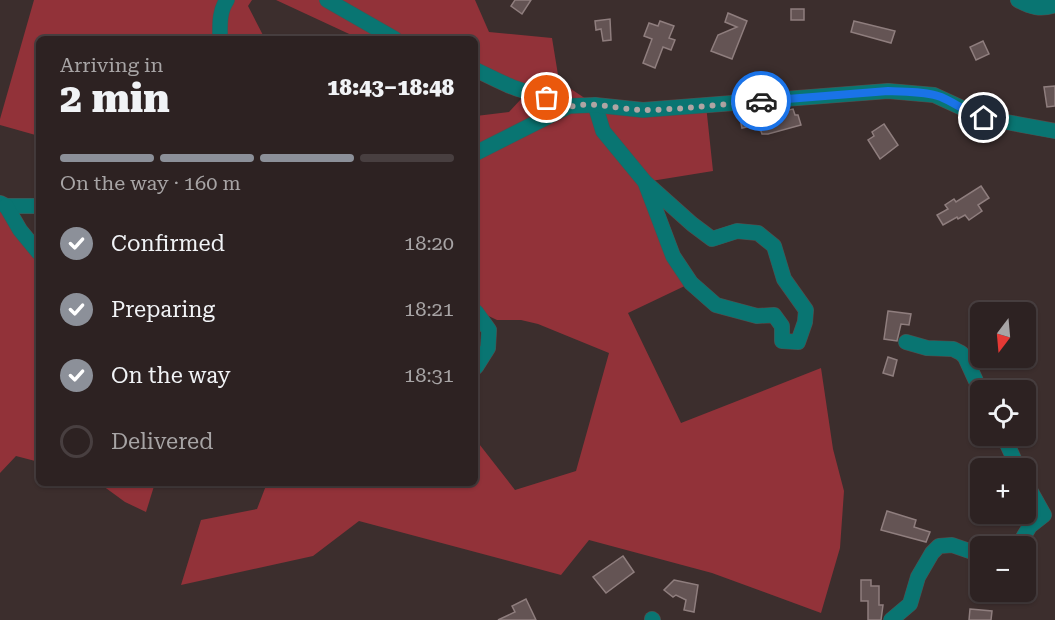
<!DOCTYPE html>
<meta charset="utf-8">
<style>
body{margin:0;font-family:"Roboto Serif",serif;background:#392f2f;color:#f1f3f6;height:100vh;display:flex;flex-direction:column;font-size:22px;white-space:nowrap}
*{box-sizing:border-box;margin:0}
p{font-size:20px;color:#a7a4a5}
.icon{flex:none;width:33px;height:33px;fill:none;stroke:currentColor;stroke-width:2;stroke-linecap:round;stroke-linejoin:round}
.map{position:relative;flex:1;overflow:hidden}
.side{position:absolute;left:36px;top:36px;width:442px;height:450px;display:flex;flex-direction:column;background:#2d2222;border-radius:9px;box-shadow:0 2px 4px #0004,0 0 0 2px #483f40}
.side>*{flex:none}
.needle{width:39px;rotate:196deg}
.tools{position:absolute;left:970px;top:302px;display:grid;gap:12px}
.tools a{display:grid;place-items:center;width:66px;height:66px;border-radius:9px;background:#2d2222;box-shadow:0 2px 4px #0004,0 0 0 2px #483f40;font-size:30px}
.pin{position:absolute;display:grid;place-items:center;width:51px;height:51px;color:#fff;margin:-26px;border:3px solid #fff;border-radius:50%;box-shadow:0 2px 6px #0007}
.courier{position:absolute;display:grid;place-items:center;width:60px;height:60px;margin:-30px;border:4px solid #1a73e8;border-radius:50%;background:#fff;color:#222;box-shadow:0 2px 8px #0007}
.headline em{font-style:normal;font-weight:800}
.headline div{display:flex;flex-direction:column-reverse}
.headline{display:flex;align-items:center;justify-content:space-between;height:102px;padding:0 24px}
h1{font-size:39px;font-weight:800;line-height:45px}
.bar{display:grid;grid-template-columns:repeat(4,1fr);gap:9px 6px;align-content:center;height:72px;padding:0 24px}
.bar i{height:8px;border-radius:4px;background:#483f40}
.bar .on{background:#8c9099}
.bar p{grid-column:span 4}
ol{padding:0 24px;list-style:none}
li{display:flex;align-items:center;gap:18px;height:66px}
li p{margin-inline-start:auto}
li .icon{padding:6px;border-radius:50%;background:#8c9099;color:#fff;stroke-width:4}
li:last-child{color:#a7a4a5}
li i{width:33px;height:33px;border:3px solid #483f40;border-radius:50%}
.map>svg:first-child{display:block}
.forest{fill:#923239}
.building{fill:#645454;stroke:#8f7e7e;stroke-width:1.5}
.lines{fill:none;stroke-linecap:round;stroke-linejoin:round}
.minor-casing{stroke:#584b4a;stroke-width:16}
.minor{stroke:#097572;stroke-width:15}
.done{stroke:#afa4a3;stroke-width:6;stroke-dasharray:0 10.8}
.route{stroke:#1a73e8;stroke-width:8}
</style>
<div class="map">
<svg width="1055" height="620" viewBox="0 0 1055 620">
<rect width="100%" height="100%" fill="#3c2e2d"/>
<g class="forest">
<path d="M34,0h218l-4,6 17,33h-226v97l-39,-11v-6z"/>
<path d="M276,0h199l14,32 63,6 7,43 36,24h111l7,66 -68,11 46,101 -63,30 53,110 140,-55 12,81 11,42 -4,57 -19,65 -109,-40 -123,-33 -28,35 -202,-54 -46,35 -132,29 20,-65 56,-11 10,-26h209v-43l39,50 61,-19 33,-118 -71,-29 -17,-4h-24l-21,-10v-194l33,-4 13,-14 -46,-20v-39h-116z"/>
<path d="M0,203l39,50v209l-23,-6 -16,17z"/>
<path d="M99,483h56l-9,29 -21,-10z"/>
</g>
<g class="building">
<path d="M515,0h16l-9,14 -11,-8z"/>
<rect x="791" y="9" width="13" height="11"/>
<path d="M728,13l19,8 -15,38 -21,-8 7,-16 19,-8 -12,-5z"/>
<path d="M610,19l1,21 -8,1 -2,-12 -5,1 -1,-9z"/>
<path d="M660,21l14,5 -5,12 6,2 -4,10 -8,-3 -8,21 -12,-5 9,-24 -8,-3 5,-13 9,3z"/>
<path d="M854,21l41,10 -4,12 -40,-11z"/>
<path d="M983,41l6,13 -13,6 -6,-13z"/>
<path d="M1055,86v20l-8,1 -3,-20z"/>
<path d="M793,109l2,6h3l3,10 -33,9h-6l-1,-3 -10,-5 -9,2 -3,-14 16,-3 3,10 21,-6v-3z"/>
<path d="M884,124l14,21 -18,14 -12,-19 6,-4 -2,-4z"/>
<path d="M981,186l8,12 -11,7 4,6 -13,9 -4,-5 -7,4 -1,-2 -14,8 -6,-10 11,-6 -3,-4 9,-6 2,3z"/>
<path d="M888,311l23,3 -2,11 -8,-1 -4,17 -13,-2z"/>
<path d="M888,357l9,3 -4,16 -10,-3z"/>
<path d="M887,511l29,9 -2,7 16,5 -4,10 -45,-12z"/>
<path d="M623,556l11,16 -28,21 -13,-16z"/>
<path d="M674,580l24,5 -4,27 -10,-2 2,-10 -10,-5 -3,2 -9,-7z"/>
<path d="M861,580h10v6h8v19h4l-2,15h-13v-19h-7z"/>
<path d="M526,599l10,21h-38l17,-8 -3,-6z"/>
<path d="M970,609l22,2 -1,9h-22z"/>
</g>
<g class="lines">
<g class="minor-casing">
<g id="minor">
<path d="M327,0l68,39"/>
<path d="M1018,0c12,7 23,10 37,5"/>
<path d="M220,39c0,-14 -1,-28 7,-39"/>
<path d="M476,70c11,5 22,11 34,16 18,8 37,7 49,24"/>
<path d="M595,105l8,26 42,51 28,74 18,27 25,22 41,11 17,-1 8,11v15l16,1 7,-20 1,-12 -22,-31 -10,-33 -16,-13 -21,-2 -25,8 -20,-15 -47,-42"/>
<path d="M476,153l93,-47 26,-1 48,5 245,-19 46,4 50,23 71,13"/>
<path d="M0,203l6,3h33"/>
<path d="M6,206l14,24 19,23"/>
<path d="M476,312l13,18 -1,18 -12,19"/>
<path d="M906,342l21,6 26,1 8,4 4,4 16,35"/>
<path d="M1003,435l15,33"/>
<path d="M1018,546l12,-20 14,-11 -18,-32"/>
<path d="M652,619l1,1"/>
<path d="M891,620l19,-16 8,-27 14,-24 7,-7 13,-1 29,10"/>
</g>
</g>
<use href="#minor" class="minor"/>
</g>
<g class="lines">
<path class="done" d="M547,98l6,4 6,9c25,-13 56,-2 82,-1 40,0 81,-6 120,-9"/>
<path class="route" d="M761,101l127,-10c17,1 37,0 53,6 14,6 27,16 43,21"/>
</g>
</svg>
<div class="tools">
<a><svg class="needle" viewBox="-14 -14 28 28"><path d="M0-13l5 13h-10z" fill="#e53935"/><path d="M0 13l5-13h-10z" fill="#a7a4a5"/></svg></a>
<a><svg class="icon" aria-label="locate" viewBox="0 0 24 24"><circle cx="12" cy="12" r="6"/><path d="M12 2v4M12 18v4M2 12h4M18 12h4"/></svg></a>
<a>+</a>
<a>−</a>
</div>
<div class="pin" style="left:547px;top:98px;background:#ea580c"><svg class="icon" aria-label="bag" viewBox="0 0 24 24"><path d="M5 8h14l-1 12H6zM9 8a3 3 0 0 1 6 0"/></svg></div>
<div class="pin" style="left:984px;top:118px;background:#1f2937"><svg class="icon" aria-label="home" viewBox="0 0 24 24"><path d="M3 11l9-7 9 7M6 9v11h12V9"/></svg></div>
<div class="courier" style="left:761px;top:101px"><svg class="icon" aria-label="car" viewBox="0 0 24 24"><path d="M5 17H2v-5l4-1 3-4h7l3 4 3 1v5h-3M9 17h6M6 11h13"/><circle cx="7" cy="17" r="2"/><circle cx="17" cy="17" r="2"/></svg></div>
<section class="side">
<div class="headline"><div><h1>2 min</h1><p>Arriving in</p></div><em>18:43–18:48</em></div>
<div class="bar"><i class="on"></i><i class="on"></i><i class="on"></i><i></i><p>On the way · 160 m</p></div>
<ol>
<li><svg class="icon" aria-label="check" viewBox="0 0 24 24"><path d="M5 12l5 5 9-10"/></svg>Confirmed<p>18:20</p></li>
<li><svg class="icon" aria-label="check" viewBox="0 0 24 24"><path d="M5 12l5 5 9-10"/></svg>Preparing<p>18:21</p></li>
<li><svg class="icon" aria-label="check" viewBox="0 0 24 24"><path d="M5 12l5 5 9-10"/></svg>On the way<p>18:31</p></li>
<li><i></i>Delivered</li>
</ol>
</section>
</div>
